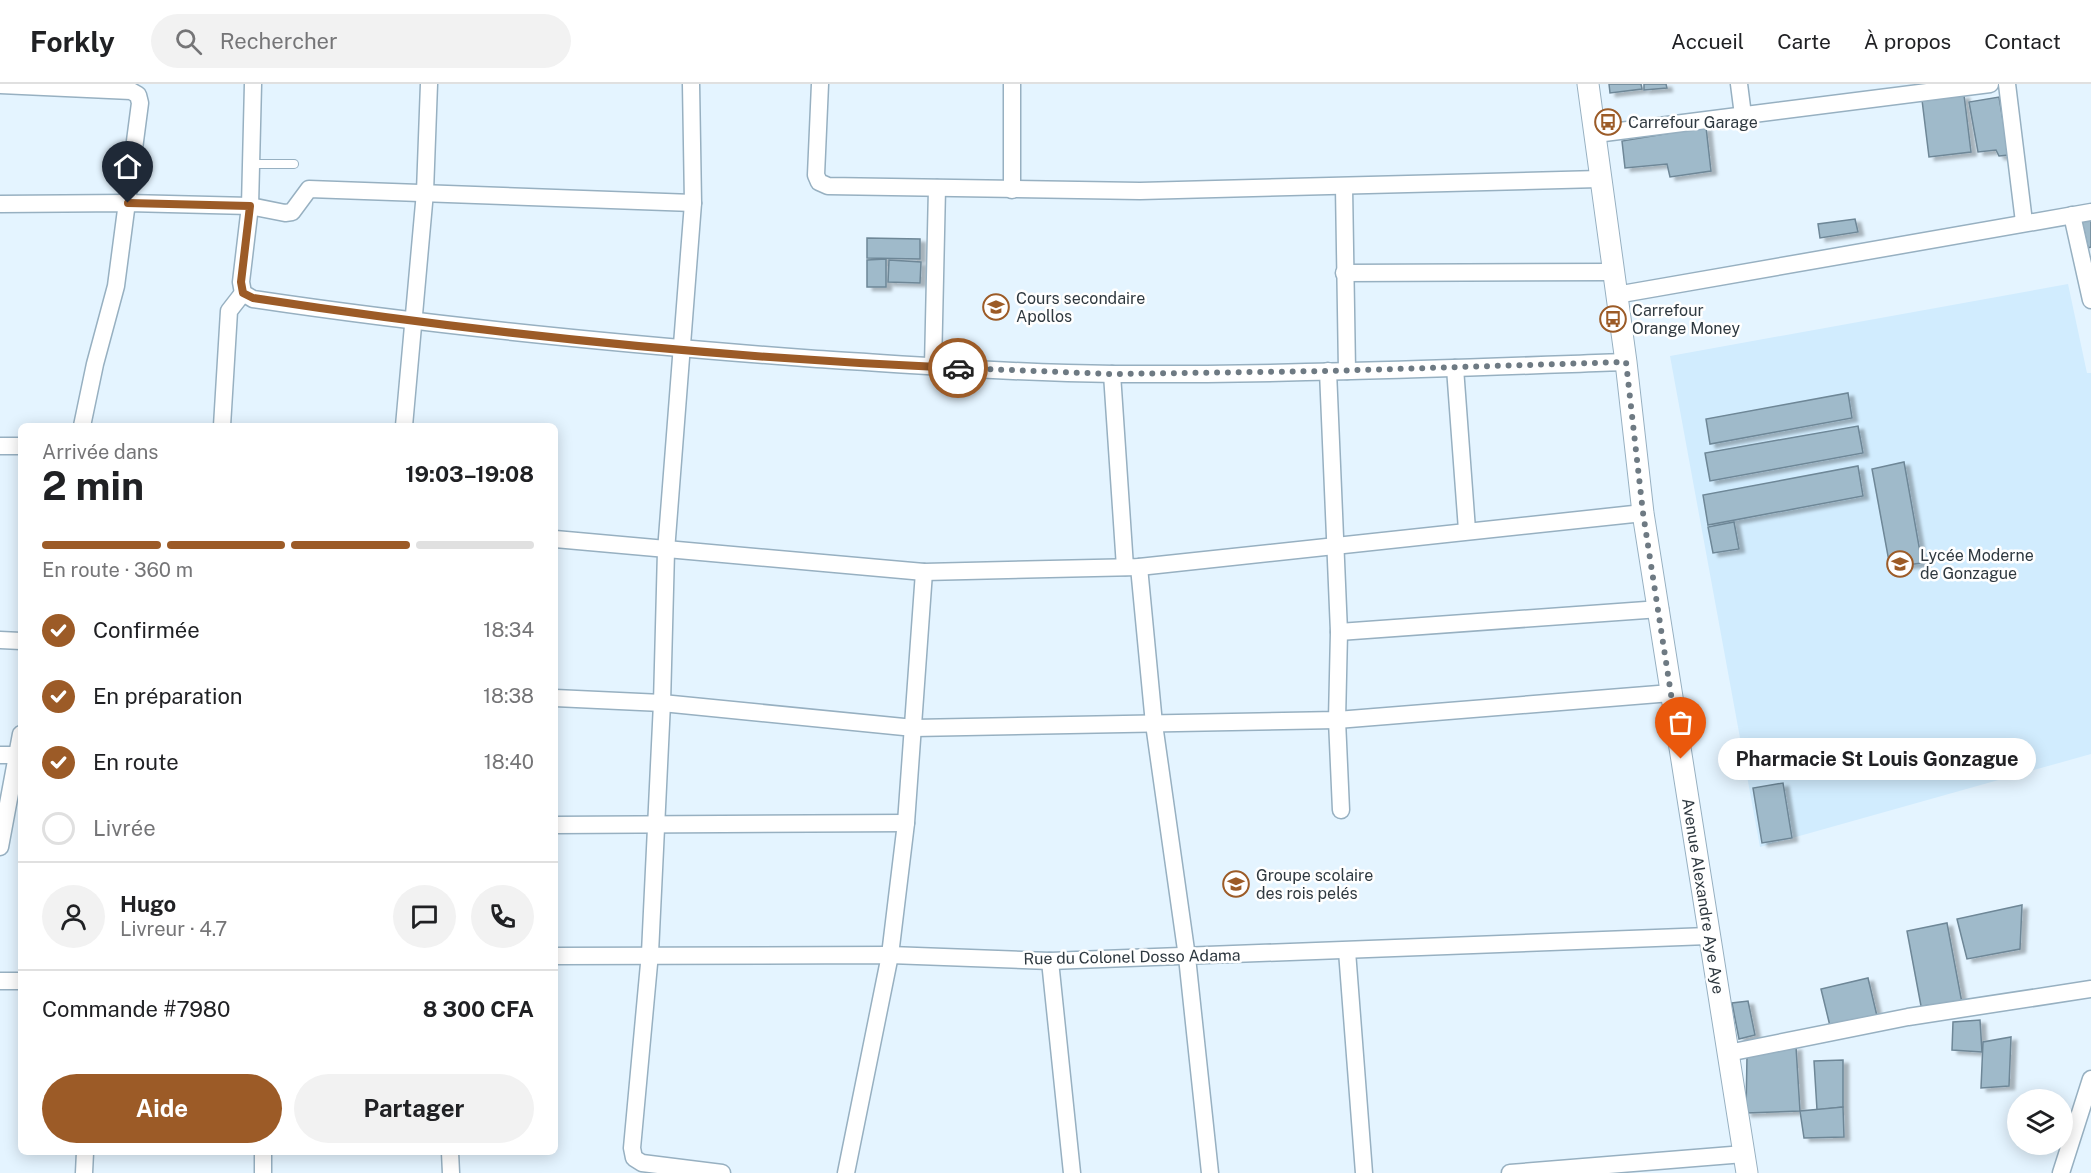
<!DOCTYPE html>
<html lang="fr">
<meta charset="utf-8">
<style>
body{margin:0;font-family:"Public Sans",sans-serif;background:#f2f2f2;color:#202124;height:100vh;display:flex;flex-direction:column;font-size:22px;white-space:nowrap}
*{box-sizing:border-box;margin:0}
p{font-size:20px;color:#757577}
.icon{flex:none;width:33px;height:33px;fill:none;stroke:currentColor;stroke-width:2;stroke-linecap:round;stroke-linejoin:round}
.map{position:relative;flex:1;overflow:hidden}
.panel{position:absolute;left:18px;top:339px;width:540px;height:732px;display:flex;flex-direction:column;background:#fff;border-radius:9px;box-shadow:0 3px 15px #0003}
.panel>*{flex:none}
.controls{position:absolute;left:2007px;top:1005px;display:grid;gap:12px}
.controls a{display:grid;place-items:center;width:66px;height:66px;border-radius:50%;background:#fff;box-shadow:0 3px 15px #0003;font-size:30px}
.pin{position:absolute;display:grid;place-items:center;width:51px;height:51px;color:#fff;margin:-62px -26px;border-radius:50% 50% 50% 0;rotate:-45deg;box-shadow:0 0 6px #0007}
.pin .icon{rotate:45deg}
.courier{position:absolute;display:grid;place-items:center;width:60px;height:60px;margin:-30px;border:4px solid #9c5b27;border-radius:50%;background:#fff;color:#222;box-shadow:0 2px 8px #0007}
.bubble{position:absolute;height:42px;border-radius:21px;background:#fff;box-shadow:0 3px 15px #0003;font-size:20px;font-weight:700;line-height:42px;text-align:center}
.headline em{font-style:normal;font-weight:700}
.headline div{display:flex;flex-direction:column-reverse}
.headline{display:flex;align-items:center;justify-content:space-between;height:102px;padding:0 24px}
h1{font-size:39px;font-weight:700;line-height:45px}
.bar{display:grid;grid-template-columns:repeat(4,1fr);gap:9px 6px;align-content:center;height:72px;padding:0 24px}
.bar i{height:8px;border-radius:4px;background:#e0e0e0}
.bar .active{background:#9c5b27}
.bar p{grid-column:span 4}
.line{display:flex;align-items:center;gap:15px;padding:0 24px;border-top:2px solid #e0e0e0}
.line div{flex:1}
.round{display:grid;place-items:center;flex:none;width:63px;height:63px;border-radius:32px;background:#f2f2f2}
ol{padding:0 24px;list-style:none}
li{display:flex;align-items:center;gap:18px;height:66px}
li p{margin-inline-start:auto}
li .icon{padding:6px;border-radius:50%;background:#9c5b27;color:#fff;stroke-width:4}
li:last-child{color:#757577}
li i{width:33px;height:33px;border:3px solid #e0e0e0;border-radius:50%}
.primary-button{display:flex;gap:12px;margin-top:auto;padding:12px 24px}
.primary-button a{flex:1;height:69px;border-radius:36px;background:#9c5b27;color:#fff;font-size:24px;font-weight:700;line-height:69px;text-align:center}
.primary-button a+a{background:#f2f2f2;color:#202124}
header{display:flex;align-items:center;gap:36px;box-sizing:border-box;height:84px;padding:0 30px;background:#fff;border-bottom:2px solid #e0e0e0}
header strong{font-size:28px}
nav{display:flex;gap:33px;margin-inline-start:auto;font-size:21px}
.search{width:420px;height:54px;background:#f2f2f2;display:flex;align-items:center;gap:15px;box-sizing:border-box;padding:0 21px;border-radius:33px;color:#757577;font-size:22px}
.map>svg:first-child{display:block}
.built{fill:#d1ecfe}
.building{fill:#9fbaca;stroke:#6e8797;stroke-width:1.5;filter:url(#shadow)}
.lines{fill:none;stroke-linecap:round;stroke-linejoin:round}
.service-casing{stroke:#97b0c1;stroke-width:10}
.minor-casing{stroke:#97b0c1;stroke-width:19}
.tertiary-casing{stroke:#97b0c1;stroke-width:23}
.service{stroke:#fff;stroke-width:8}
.minor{stroke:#fff;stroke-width:16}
.tertiary{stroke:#fff;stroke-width:21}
.done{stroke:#6e7a83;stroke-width:6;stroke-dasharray:0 10.8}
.route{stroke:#9c5b27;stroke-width:8}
.labels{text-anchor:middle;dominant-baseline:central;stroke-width:5;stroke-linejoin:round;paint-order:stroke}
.poi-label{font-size:16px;fill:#2f3940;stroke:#fff;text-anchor:start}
.street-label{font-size:16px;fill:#2f3940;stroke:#fff}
</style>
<header>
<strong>Forkly</strong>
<div class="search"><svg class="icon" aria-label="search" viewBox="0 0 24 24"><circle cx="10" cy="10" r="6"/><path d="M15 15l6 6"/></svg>Rechercher</div>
<nav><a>Accueil</a><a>Carte</a><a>À propos</a><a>Contact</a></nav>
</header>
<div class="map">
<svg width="2091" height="1089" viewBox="0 0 2091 1089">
<defs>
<filter id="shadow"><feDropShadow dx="5.5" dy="3.5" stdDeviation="1.5" flood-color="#0004"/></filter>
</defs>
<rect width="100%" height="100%" fill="#e4f4ff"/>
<path class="built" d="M2068,200l19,89h4v381l-331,93 -90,-491z"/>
<g class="building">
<path d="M1609,0h32l1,5 -32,4z"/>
<path d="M1644,0h22l1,4 -23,2z"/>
<path d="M1964,11l7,57 -42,5 -7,-57z"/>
<path d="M1999,13l10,58 -10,1 -3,-6 -18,2 -9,-50z"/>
<path d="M1706,43l5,44 -41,6 -3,-13 -42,4 -3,-27z"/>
<path d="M2091,132v31l-3,1 -7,-30z"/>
<path d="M1855,135l3,13 -38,6 -2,-14z"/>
<path d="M867,154l53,1v20l-53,-1z"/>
<path d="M886,175v28h-19v-27z"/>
<path d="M889,176l32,2 -1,21 -32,-1z"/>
<path d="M1848,309l4,25 -142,26 -4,-25z"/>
<path d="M1858,342l5,27 -153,28 -5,-28z"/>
<path d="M1904,378l18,101 -32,4 -18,-98z"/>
<path d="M1858,382l5,30 -155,29 -5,-30z"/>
<path d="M1734,438l5,27 -26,4 -5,-26z"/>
<path d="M1783,699l9,55 -30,5 -9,-55z"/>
<path d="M2022,821l-2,44 -53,10 -10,-40z"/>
<path d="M1947,839l15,80 -41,3 -14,-75z"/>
<path d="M1868,894l9,38 -47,10 -9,-37z"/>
<path d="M1748,917l7,34 -16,4 -7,-36z"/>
<path d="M1980,936l2,32 -30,-2 1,-28z"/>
<path d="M2011,953l-2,49 -28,2 2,-46z"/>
<path d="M1796,963l4,64 -54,2 1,-57z"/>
<path d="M1843,976v47l-26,3 -3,-49z"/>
<path d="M1843,1023l1,30 -40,1 -4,-27z"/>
</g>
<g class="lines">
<g class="service-casing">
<path id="service" d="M251,80h43"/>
</g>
<g class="minor-casing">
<g id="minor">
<path d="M253,0l-3,122 -9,76 2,11 10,6c187,28 375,46 564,60 99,6 198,14 297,15 171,1 342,-6 512,-12"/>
<path d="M691,0l2,119 -27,348 -4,152 -12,250 -18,195 2,10 8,5 80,10"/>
<path d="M820,0l-4,91 3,7 9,4 312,5 459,-12"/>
<path d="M1012,0v106"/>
<path d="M1739,0l4,31"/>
<path d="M2007,0l17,138"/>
<path d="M0,1l131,6 7,4 2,8 -24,183 -21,78 -13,62"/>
<path d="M1596,50l394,-50"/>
<path d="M1344,103l3,184"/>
<path d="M0,120l128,-1 122,3 35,7 7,-1 17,-23 384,14"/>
<path d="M2072,131l19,85"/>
<path d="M1344,189l269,-1"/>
<path d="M1616,211l475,-83"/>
<path d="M933,283l4,-179"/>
<path d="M1455,284l12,162"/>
<path d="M1328,287l11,261 -2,88 4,90"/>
<path d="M1112,290l13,193"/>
<path d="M222,342l7,-115 14,-18"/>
<path d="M404,342l21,-234 4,-108"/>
<path d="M0,362h21"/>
<path d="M555,455l369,33 215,-5 504,-54"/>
<path d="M1139,483l15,157 33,233 23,216"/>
<path d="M1339,548l321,-23"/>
<path d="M0,556l21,1"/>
<path d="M555,614l107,5 252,25 423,-8 334,-27"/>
<path d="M0,671h16"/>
<path d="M555,741l351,-2"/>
<path d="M0,763l21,-113"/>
<path d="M1347,867l17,222"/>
<path d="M555,872l335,-1 160,6 658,-25"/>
<path d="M1050,877l22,212"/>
<path d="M0,897h21"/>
<path d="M1728,969l180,-36 183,-28"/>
<path d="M263,1068v21"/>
<path d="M450,1068l1,21"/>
<path d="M84,1089l1,-21"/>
<path d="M846,1089l44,-218 16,-132 18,-251"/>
<path d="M1510,1089l234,-19"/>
<path d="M2061,1089l30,-94"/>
</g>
</g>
<g class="tertiary-casing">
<path id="tertiary" d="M1588,0l38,278 17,151 104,660"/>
</g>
<use href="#service" class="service"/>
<use href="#minor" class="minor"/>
<use href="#tertiary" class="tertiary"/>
</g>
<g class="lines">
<path class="done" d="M958,284l154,6 216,-3 298,-9 17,151 38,246"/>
<path class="route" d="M128,119l122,3 -9,76 2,11 10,5c233,36 470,60 705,70"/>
</g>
<defs>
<g id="bus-ring" transform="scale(1.35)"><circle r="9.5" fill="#fff" stroke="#9c5b27" stroke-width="1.5"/><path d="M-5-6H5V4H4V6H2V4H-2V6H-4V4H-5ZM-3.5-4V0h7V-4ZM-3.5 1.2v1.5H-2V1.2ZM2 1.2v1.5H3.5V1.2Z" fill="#9c5b27"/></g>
<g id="school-ring" transform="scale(1.35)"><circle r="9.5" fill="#fff" stroke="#9c5b27" stroke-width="1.5"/><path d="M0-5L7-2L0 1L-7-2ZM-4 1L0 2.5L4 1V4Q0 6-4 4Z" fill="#9c5b27"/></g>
</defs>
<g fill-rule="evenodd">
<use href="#bus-ring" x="1608" y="38"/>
<use href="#school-ring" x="996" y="223"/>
<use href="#bus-ring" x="1613" y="235"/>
<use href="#school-ring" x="1900" y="480"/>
<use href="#school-ring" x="1236" y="800"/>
</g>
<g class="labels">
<g class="poi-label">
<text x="1628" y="38">Carrefour Garage</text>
<text x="1016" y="214">Cours secondaire<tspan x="1016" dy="18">Apollos</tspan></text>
<text x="1632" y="226">Carrefour<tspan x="1632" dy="18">Orange Money</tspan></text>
<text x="1920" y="471">Lycée Moderne<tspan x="1920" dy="18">de Gonzague</tspan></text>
<text x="1256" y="791">Groupe scolaire<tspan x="1256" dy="18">des rois pelés</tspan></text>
</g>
<g class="street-label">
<text transform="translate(1703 812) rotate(81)">Avenue Alexandre Aye Aye</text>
<text transform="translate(1132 873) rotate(-1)">Rue du Colonel Dosso Adama</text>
</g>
</g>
</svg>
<div class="controls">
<a><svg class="icon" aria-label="layers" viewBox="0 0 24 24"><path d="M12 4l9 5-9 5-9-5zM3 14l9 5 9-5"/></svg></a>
</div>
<div class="pin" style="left:1681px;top:675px;background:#ea580c"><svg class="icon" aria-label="bag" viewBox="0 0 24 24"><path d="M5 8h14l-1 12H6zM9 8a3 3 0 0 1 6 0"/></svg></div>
<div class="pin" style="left:128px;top:119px;background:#1f2937"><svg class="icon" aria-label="home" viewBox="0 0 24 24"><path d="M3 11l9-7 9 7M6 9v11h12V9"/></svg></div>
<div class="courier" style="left:958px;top:284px"><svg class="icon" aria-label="car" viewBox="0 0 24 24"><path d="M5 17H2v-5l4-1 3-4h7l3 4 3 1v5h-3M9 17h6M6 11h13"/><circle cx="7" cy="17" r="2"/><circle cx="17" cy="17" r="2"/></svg></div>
<div class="bubble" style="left:1718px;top:654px;width:318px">Pharmacie St Louis Gonzague</div>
<section class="panel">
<div class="headline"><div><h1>2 min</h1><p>Arrivée dans</p></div><em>19:03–19:08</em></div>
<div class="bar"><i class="active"></i><i class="active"></i><i class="active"></i><i></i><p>En route · 360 m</p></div>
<ol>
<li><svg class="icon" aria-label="check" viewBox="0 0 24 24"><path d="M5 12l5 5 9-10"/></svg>Confirmée<p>18:34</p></li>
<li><svg class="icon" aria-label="check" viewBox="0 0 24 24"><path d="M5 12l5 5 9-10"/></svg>En préparation<p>18:38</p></li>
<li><svg class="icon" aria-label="check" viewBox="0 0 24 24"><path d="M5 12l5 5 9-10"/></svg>En route<p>18:40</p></li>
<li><i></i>Livrée</li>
</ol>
<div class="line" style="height:108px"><a class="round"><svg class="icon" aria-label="person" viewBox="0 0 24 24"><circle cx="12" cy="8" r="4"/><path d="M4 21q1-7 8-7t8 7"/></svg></a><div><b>Hugo</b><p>Livreur · 4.7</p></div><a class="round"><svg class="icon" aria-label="chat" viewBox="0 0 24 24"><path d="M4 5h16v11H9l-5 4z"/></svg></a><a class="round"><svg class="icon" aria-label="phone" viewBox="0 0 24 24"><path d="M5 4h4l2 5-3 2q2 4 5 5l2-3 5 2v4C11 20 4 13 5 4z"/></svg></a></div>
<div class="line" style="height:78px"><div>Commande #7980</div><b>8 300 CFA</b></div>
<div class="primary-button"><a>Aide</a><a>Partager</a></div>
</section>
</div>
